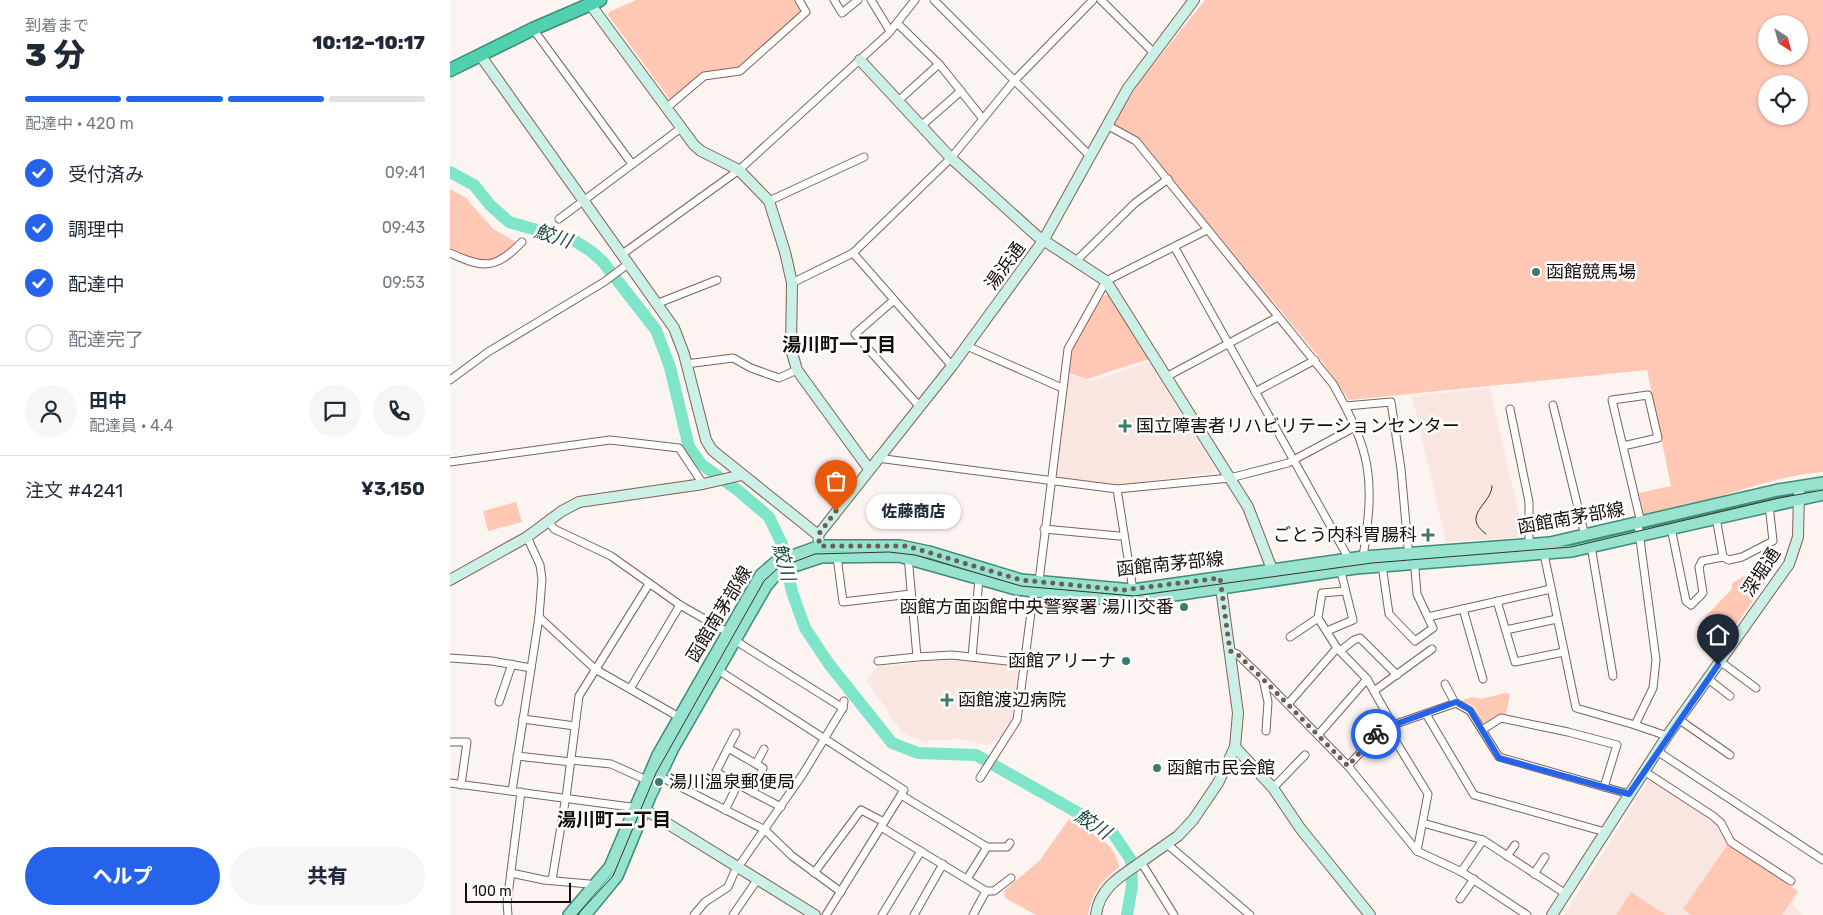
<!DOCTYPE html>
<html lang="ja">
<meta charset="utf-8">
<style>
body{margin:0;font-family:Rubik,"Noto Sans JP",sans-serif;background:#f6f6f7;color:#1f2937;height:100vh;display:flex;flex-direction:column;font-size:19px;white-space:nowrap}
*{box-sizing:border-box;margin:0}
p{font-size:16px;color:#747a83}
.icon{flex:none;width:28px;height:28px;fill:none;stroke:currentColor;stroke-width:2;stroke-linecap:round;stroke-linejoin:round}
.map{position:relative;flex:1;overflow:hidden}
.side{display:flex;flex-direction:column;background:#fff;width:450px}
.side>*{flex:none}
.needle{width:32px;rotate:144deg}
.buttons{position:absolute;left:1308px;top:15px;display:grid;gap:10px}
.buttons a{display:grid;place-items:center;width:50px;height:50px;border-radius:50%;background:#fff;box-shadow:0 1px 4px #0004;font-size:25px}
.scale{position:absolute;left:15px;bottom:12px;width:106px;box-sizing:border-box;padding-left:5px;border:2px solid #190d09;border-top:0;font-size:14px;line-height:18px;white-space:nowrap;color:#190d09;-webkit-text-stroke:4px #fff;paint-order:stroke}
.pin{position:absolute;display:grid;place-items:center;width:42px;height:42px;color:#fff;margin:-51px -21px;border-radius:50% 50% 50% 0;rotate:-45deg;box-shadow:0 0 5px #0007}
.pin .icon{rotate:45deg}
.courier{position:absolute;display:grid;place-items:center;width:50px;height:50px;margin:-25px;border:4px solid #2563eb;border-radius:50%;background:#fff;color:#222;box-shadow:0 1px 6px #0007}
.bubble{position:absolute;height:35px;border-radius:18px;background:#fff;box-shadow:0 1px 4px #0004;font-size:16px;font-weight:800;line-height:35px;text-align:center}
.summary em{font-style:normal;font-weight:800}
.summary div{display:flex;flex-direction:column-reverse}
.summary{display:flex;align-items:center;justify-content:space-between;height:85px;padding:0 25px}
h1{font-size:32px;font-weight:800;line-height:38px}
.bar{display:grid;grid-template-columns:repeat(4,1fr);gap:8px 5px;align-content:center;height:60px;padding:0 25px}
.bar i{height:6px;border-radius:4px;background:#e0e1e3}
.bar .on{background:#2563eb}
.bar p{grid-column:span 4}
.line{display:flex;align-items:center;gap:12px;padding:0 25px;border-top:1px solid #e0e1e3}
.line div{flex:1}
.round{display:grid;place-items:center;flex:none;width:52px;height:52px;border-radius:26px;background:#f6f6f7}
ol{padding:0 25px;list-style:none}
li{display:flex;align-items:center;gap:15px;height:55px}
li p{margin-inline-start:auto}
li .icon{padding:5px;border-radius:50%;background:#2563eb;color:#fff;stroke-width:4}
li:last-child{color:#747a83}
li i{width:28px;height:28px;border:2px solid #e0e1e3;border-radius:50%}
.button{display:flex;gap:10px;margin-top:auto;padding:10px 25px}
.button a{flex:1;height:58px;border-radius:30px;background:#2563eb;color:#fff;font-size:20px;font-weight:800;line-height:58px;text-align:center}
.button a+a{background:#f6f6f7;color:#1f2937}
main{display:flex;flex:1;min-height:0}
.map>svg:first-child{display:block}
.built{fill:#f9e6e0}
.green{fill:#ffc8b5;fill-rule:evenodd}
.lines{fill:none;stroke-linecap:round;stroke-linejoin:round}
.river{stroke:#7fe5c8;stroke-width:12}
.street-casing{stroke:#826156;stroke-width:9}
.secondary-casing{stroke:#826156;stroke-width:12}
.primary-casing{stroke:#3d8c76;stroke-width:14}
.highway-casing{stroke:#3d8c76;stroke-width:15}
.street{stroke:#fff;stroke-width:7}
.secondary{stroke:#cbf1e7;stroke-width:10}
.primary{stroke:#97e3d0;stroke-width:11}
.highway{stroke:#51d0b0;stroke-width:12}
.tram{stroke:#3b302c;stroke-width:1}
.done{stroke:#685e5a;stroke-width:5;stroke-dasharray:0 9}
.route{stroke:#2563eb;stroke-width:6}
.poi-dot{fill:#3b7b69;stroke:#fff;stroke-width:2}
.labels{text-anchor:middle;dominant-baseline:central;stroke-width:5;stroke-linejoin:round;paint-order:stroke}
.street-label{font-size:18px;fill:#190d09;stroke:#fff}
.poi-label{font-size:18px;fill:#190d09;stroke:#fff;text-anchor:start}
.water-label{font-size:19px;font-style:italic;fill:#1e4b3f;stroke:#fff}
.neighbourhood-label{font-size:19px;font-weight:bold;fill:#190d09;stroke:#fff}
</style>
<main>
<section class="side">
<div class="summary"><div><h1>3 分</h1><p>到着まで</p></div><em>10:12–10:17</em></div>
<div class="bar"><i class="on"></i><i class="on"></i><i class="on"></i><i></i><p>配達中 · 420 m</p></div>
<ol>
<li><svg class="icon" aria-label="check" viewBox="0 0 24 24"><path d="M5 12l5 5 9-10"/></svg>受付済み<p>09:41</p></li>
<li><svg class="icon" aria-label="check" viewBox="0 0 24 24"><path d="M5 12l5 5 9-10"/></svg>調理中<p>09:43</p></li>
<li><svg class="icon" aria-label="check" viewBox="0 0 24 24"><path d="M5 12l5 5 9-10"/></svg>配達中<p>09:53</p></li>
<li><i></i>配達完了</li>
</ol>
<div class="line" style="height:90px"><a class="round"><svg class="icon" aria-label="person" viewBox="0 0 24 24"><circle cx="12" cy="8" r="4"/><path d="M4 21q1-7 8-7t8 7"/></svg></a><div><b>田中</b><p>配達員 · 4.4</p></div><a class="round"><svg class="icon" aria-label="chat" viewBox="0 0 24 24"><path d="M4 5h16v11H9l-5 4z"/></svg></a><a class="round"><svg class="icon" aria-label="phone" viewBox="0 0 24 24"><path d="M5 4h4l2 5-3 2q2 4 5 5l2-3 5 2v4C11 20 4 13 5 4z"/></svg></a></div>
<div class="line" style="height:65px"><div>注文 #4241</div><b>¥3,150</b></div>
<div class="button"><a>ヘルプ</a><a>共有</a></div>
</section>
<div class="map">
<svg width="1373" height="915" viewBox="0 0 1373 915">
<rect width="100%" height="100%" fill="#fcf4f1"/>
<g class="built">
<path d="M699,362l67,108 -3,3 -98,12 -60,-8 13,-103 25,7z"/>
<path d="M1040,388l34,149 -78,5 -34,-146z"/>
<path d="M505,659l63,7 -6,54 -11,17 -14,8 -27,-6 -39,2 -12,-5 -8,-5 -35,-51 11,-13z"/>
<path d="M1200,778l56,36v5l12,7 11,18 70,49 -7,11 11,11h-239z"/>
</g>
<g class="green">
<path d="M186,0h160l7,11 -63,56 -38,6 -31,28 -63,-86 1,-3z"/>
<path d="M755,0h618v472c-42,3 -80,18 -120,29 -20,5 -40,9 -60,14l-4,-22 32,-7 -24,-116 -298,30 -30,-43 -182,-220 -23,-13 26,-43zM1316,24h33v32h-33zM1316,84h33v32h-33z"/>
<path d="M0,189l15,8 28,32 25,14c-25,22 -38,21 -68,7z"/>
<path d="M660,294l39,65 -62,20 -18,-6 1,-23 33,-54z"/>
<path d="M66,502l6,20 -34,9 -5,-20z"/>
<path d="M1334,554l-54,80 -25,-17 27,-28v-6z"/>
<path d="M1055,693l5,1 -4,20 -5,-1 -15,10 -3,-1 -9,-16 -13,-5 10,-4 11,2z"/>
<path d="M619,819c20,12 47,23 50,48 -17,13 -28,27 -31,48h-52l-31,-17 -1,-7 36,-31z"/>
<path d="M1278,844l70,47 -16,24h-91l-8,-6z"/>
<path d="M1181,892l35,23h-50z"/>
</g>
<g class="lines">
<path class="river" d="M0,172l24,13 16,20 19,17 66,19 17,11 11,10 53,68 14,37 19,80 12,17 39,28 29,25 13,27 10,48 13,36 24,36 63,79 26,10 58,2 136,77 19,28 1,26 -5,29"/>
<g class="street-casing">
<g id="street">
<path d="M384,0l8,13 16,-13"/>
<path d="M421,0l19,31"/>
<path d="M484,0l156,156"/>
<path d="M651,0l52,52"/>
<path d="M447,23l43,42 43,54"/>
<path d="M83,29l99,135"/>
<path d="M448,101l41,-37"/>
<path d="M221,104l33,-28 36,-5 66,-59 -7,-12"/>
<path d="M657,125l29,16 197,243c39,69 42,95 30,173"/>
<path d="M471,126l40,-35"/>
<path d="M319,201l95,-44"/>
<path d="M109,219l122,-91"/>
<path d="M725,248l174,311 -1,3"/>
<path d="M0,253c34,16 46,16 72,-11"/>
<path d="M403,253l99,113"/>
<path d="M171,255l118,-85 149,-136 27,-34"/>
<path d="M626,261l59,-58 33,-24"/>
<path d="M342,283l61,-30 98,-95 63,-77 79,-81"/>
<path d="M444,300l-39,34 64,72"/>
<path d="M206,304l61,-24"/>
<path d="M517,346l95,42"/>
<path d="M236,364l47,-6 18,10 28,10 18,-8"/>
<path d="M716,377l112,-60"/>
<path d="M0,380l38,-28 116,-70 24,-18"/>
<path d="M805,392l60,-32"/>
<path d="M1103,405l32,131"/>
<path d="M896,406l45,-4 10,67 7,78"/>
<path d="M1060,409l19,93v42"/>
<path d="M1173,446l35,-8 -10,-43 -36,5 29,123"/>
<path d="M427,458l240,31 113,-11 58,-15 67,-36"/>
<path d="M0,462l160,-22 69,8 24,36"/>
<path d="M667,489l16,101"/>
<path d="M99,522l5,7 57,27 69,49 49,28"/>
<path d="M1188,524l18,136 -3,28 -18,37 32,11"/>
<path d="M1221,528l15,73 5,4 12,-12 -4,-26 3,-6 21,-4 -7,-40"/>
<path d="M594,529l75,7"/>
<path d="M1141,546l22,130"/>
<path d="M1094,554l32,154 59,17"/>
<path d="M458,556l9,101 35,-2 73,8"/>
<path d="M387,557l6,45 68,-8"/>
<path d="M1273,557l6,3 13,-3 31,-16 -4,-36"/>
<path d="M933,572l6,42 26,27 18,-13 -16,-34 -2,-25"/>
<path d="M895,591l-23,2 -4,25 19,30 30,31 26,46 -6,2 41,67 -11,57"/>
<path d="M1047,601l18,61 49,-10"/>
<path d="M1013,609l20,70"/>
<path d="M89,617l56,52 84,48"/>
<path d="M978,617l123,-28"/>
<path d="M1056,630l51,-11"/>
<path d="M877,631l26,-11 -11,-44"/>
<path d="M840,637l28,-19"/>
<path d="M286,641l107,67"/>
<path d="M780,651l7,3 25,24 86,88 69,85 45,21 65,43"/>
<path d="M890,651l14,-11 6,-2 37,37"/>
<path d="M522,657l7,-78"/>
<path d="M0,658l42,3 39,7"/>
<path d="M428,661l39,-4"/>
<path d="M1275,665l31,23"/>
<path d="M268,670l186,120 -78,125"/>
<path d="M813,679l5,23 -2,29"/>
<path d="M1262,682l18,14"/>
<path d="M995,684l10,19"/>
<path d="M180,689l50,-84"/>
<path d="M924,691l58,-42"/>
<path d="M49,702l13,-38"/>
<path d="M838,704l49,-56"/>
<path d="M976,714l48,81 131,37"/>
<path d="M73,719l52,7"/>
<path d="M1234,723l46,32"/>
<path d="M943,725l63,-22 14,8 29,46 130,37"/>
<path d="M1032,730l19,-12 67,14 49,13 -13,42"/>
<path d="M868,735l49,-56"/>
<path d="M0,742h17l-6,43"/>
<path d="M278,748l8,-15"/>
<path d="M1207,751l166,109"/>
<path d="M67,756l54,6"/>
<path d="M121,760l40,4 31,14"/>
<path d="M306,764l8,-15"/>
<path d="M898,766l33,-36 6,-3"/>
<path d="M1200,775l63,41 8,7 10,19 60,39"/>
<path d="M209,776l106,54 27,26 49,36"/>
<path d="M530,778l37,-58 16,-123 6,-16 29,-232 38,-68 101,-51"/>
<path d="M0,783l188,25"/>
<path d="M823,788l32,-33"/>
<path d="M62,791l27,-174 3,-38 -2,-14 -13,-28"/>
<path d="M303,793l10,-25 -35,-20 -12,24 25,14 40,21"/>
<path d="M451,795l86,52h20l3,-4"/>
<path d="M116,798l13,-102 70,-112"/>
<path d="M275,810l13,-26"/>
<path d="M973,823l60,17 83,54"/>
<path d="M431,827l105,64h8l17,-13"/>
<path d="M717,844l83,71"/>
<path d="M1057,856l8,-11"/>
<path d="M690,863l1,-1 33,53"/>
<path d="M1011,872l22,-32"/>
<path d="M61,873l33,7 45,4 6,3"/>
<path d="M364,873l47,-63 23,12"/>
<path d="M1084,874l11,-17"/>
<path d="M517,879l20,-32"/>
<path d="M102,880l13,-78"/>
<path d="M1010,899l14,-20"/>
<path d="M58,915l-1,-12 14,-111"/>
<path d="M244,915l11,-13 23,-15 6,-14 69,-99 40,-66 1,-7"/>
<path d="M283,915l22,-32"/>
<path d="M432,915l39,-64"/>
<path d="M464,915l29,-51"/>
<path d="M523,915l13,-24"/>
</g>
</g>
<g class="secondary-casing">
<g id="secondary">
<path d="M140,4l104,141 7,6 38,19 30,31 16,51 7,31 -1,66 6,21 72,99"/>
<path d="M30,55l194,273 10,26 22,86 6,10 106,85 1,7"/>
<path d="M410,60l91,98 86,78 69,45 142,226 27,70"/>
<path d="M368,535l134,-169 91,-125 85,-153 66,-88"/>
<path d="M0,580l77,-43 35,-26 17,-9 124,-18 39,-9"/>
<path d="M785,747l38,41 27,40 70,87"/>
<path d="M194,809l171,106"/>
<path d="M691,862l37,-26 15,-16 25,-37 17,-36 3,-34 -18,-132"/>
<path d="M646,915c3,-26 23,-38 44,-52"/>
<path d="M1102,915l115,-179 122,-172 9,-27 1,-44"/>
</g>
</g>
<g class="primary-casing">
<g id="primary">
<path d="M119,915l41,-48 48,-112 103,-180 15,-13 44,-16h80l29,6 92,28 112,10 230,-33 187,-14 228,-53 45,-7"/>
<path d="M135,915l32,-39 33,-80 23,-48 93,-162 13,-15 42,-14 78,-1 117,33 102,11h23l215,-32 216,-17 251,-57"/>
</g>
</g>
<g class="highway-casing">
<path id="highway" d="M0,70l83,-41 67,-29"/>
</g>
<use href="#street" class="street"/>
<use href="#secondary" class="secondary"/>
<use href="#primary" class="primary"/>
<use href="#highway" class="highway"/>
<g class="tram">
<path d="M1036,534c-26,-19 6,-30 6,-48"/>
<path d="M127,915l36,-39 43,-103 108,-192 14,-13 37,-14 74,-2 26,3 106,31 113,10 238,-33 199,-16 208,-49 44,-8"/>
</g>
</g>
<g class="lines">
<path class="done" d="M386,511l-18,24 2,11h87l114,34 103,10 96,-12 10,73 7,3 25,24 86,88 28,-32"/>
<path class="route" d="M926,734l4,-4 76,-28 14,8 29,48 130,36 89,-129"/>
</g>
<g class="poi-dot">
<circle cx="1086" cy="272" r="5"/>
<path d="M672.5 418.5h5v5h5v5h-5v5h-5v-5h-5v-5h5z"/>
<path d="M975.5 527.5h5v5h5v5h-5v5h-5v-5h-5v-5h5z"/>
<circle cx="734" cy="607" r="5"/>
<circle cx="676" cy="661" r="5"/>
<path d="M494.5 692.5h5v5h5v5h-5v5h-5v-5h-5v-5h5z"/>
<circle cx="707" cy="768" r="5"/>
<circle cx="209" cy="782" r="5"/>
</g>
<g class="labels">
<g class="street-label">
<text transform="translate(555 266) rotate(-54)">湯浜通</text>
<text transform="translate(1121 518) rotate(-10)">函館南茅部線</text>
<text transform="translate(720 564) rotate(-6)">函館南茅部線</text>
<text transform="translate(1311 572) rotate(-57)">深堀通</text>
<text transform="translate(269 614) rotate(-59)">函館南茅部線</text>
</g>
<g class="poi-label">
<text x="1096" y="272">函館競馬場</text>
<text x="686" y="426">国立障害者リハビリテーションセンター</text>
<text x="967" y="535" text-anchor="end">ごとう内科胃腸科</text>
<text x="724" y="607" text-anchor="end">函館方面函館中央警察署 湯川交番</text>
<text x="666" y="661" text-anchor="end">函館アリーナ</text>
<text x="508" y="700">函館渡辺病院</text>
<text x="717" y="768">函館市民会館</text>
<text x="219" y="782">湯川溫泉郵便局</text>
</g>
<g class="water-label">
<text transform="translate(103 236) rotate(18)">鮫川</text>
<text transform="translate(334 562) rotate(75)">鮫川</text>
<text transform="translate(643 824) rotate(33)">鮫川</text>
</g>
<g class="neighbourhood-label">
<text x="389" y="344">湯川町一丁目</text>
<text x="164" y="819">湯川町二丁目</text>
</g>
</g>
</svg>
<div class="buttons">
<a><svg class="needle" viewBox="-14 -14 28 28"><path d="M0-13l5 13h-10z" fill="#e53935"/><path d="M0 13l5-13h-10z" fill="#747a83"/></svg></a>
<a><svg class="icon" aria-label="locate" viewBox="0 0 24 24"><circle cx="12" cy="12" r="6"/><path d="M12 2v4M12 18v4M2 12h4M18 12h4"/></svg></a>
</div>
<div class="scale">100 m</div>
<div class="pin" style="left:386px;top:511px;background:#ea580c"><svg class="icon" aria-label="bag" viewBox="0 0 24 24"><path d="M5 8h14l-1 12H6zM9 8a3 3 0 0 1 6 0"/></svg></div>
<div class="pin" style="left:1268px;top:665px;background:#1f2937"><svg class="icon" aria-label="home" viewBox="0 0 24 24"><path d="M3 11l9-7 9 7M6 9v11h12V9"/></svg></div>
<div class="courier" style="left:926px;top:734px"><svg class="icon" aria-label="bike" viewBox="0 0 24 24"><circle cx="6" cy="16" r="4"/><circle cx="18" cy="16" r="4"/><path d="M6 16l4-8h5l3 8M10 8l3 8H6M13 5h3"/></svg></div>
<div class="bubble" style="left:416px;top:494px;width:95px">佐藤商店</div>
</div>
</main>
